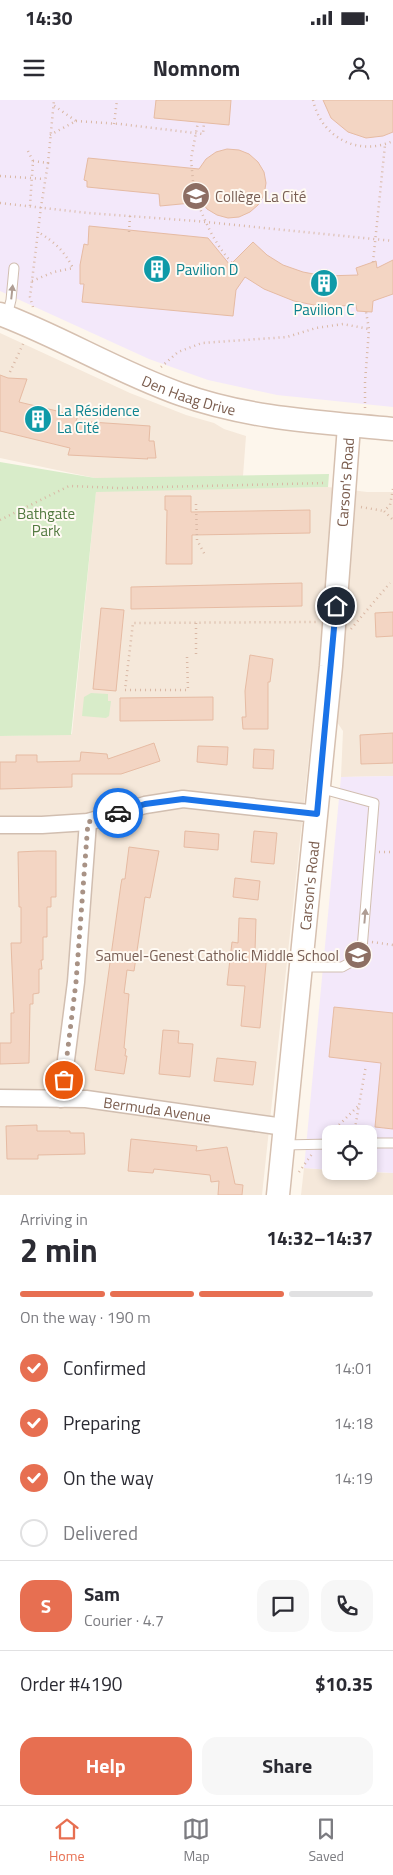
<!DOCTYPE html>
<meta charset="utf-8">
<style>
body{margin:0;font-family:"Titillium Web",sans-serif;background:#f7f7f7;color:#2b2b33;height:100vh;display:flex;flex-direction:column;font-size:19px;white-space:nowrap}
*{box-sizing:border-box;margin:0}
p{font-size:16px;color:#7c7c81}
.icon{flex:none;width:28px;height:28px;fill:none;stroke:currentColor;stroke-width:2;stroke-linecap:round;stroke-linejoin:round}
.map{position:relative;height:1095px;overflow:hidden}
.details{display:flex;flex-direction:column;background:#fff;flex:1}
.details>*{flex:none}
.controls{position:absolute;left:322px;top:1025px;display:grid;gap:10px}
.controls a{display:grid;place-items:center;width:55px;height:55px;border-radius:10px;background:#fff;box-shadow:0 2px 8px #0003;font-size:25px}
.pin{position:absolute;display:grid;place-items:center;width:42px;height:42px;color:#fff;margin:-21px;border:2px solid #fff;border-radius:50%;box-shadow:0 1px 5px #0007}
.courier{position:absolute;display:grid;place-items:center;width:50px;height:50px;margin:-25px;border:4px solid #1a73e8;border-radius:50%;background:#fff;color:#222;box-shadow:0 1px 6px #0007}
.headline em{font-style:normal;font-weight:700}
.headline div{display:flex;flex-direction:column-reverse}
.headline{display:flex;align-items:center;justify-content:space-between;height:85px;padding:0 20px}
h1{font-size:32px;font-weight:700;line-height:38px}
.bar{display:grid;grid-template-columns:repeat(4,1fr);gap:8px 5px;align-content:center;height:60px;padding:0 20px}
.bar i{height:6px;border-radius:4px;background:#e1e1e2}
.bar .current{background:#e76f51}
.bar p{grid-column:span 4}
.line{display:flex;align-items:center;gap:12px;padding:0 20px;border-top:1px solid #e1e1e2}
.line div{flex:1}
.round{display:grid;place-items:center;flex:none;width:52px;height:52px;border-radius:15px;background:#f7f7f7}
ol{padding:0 20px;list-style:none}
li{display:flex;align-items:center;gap:15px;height:55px}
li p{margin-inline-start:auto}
li .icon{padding:5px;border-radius:50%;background:#e76f51;color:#fff;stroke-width:4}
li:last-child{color:#7c7c81}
li i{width:28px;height:28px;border:2px solid #e1e1e2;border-radius:50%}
.action{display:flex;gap:10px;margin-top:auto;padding:10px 20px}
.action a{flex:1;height:58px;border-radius:15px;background:#e76f51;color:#fff;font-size:20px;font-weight:700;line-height:58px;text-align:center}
.action a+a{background:#f7f7f7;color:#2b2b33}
.status{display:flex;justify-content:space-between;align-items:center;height:35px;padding:0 25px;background:#fff;direction:ltr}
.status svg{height:14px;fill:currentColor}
header{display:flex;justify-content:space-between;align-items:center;height:65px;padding:0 20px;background:#fff;font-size:22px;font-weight:700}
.menu{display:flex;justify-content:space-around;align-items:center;height:70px;border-top:1px solid #e1e1e2;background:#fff;font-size:14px;color:#7c7c81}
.menu a{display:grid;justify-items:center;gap:2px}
.menu .current{color:#e76f51}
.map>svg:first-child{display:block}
.residential{fill:#f5e8da}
.education{fill:#f3e8fa}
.park{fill:#d8ecc9}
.building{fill:#f3d5c3;stroke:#e6bba3}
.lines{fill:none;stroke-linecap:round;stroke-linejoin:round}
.lane-casing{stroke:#d1beb0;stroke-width:11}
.street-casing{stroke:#d1beb0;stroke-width:19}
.secondary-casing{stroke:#d6c0b0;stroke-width:25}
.path{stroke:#d9b8a5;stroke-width:2.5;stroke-dasharray:1 4;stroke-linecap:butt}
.lane{stroke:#fff;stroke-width:9}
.street{stroke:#fff;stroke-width:16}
.secondary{stroke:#fff;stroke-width:22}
.path-bridge{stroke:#d9b8a5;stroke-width:2.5;stroke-dasharray:1 4;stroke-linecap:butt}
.oneway{fill:#af9d94}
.done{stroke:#a89285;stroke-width:5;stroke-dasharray:0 9}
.route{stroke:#1a73e8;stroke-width:6}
.labels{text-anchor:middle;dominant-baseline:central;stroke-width:4;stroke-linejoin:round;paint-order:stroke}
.education-label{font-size:15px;fill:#785e54;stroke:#fffaf3;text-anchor:start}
.culture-label{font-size:15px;fill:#0d838f;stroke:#fffaf3;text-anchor:start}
.street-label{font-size:15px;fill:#7a5c4d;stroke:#fffaf3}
.park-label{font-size:15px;fill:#537a41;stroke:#fffaf3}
</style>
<div class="status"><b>14:30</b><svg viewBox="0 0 49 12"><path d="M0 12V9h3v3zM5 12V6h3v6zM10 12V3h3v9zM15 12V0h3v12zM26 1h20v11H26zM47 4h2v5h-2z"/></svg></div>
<header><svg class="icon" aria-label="menu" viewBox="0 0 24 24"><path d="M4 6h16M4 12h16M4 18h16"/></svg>Nomnom<svg class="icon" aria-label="person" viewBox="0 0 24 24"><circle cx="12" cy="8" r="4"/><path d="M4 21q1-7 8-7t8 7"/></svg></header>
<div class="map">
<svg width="393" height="1095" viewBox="0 0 393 1095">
<rect width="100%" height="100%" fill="#fdf6ec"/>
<g class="residential">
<path d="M0,233l130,60 56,22 28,8 10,6 22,7 -3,40 -122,3 -26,-1 -95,-20z"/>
<path d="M328,387l39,5h26v284l-52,1 2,-46 -27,-40 -54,504h-262v-459l72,-2 24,-243z"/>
<path d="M304,1068l27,2v1l62,2v22h-92z"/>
</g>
<g class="education">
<path d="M0,0h393v307l-116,-12 -69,-15 -59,-21 -149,-68z"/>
<path d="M393,676v397l-34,-2h10v-37h-38v36l-27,-2 37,-391z"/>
</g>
<g class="park">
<path d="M0,362l95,16 234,-4 -1,13 -232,5 -25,243 -71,1z"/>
<path d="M91,593l17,1v7h3l-2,15 -3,2 -24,-2 2,-19z"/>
</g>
<g class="building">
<path d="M156,0h75l-2,25 -75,-7z"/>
<path d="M323,0h70v32l-10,4 -17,2 -18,-6 -17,-14z"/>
<path d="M227,49l12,1 10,4 9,8 6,10 2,11 -2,12 -6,10 -8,7 -11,5 -11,1 -11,-3 -10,-6 -5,-7 -42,4 -1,-12 -72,-7v-6l-3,-1 4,-22 111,11 7,-10 10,-7z"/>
<path d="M89,126l119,12 22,27 23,-23 14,13 16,10 20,7 21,4 34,-1 -2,-7 20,-7 1,7 16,-8v34l-20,7 -1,11 -15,-1 -1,-6 -32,2 -30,-6 -30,-12 -19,-12 -9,13 -3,26 -151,-14 2,-18h-4v-19l4,-21 4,1z"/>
<path d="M0,275l8,3 19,1 -8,23 59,14 -2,5 74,5 -1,15h5l2,17h-9l1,1 -80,-4 2,-7 -70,-17z"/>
<path d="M165,396h26v16l119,-2v23l-118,2v29h-26l1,-54h-2z"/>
<path d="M302,483v23l-171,3v-22z"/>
<path d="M101,508l23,2 -8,81 -23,-2z"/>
<path d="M393,512v24l-17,1 -1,-24z"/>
<path d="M250,555l23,4 -3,23h-2v47h-25l-1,-12h4l-1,-26z"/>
<path d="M213,597v23l-93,1v-23z"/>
<path d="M393,633v30l-32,1 -1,-29z"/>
<path d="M154,643l6,18 -39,13h-49v13l-72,2v-27h16v-7h21v7l43,-1 1,-9 26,2 1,5z"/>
<path d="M198,646l30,1 -1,18 -30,-3z"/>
<path d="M254,649l20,1 -1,19 -20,-1z"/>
<path d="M185,731l34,3 -1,16 -34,-3z"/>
<path d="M254,731l23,2 -3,31 -23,-2z"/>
<path d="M129,747l30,4 -9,47 -5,-1 -11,74 -7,-1 -3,23 5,1 -5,54 2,1 -1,7h2l-3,18 -29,-4 26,-186 1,-5h3z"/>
<path d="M38,751h18v46h-5v10h-4v30h-4v23h-2l1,9h-3v24l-6,1v10h-3l-1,59 -29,1v-21h11v-30h3l-3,-70h10v-36h-2l-1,-55z"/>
<path d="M235,778l25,3 -2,19 -25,-3z"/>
<path d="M239,818l17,1 -1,32 12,2 -7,75 -19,-2 4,-40 -18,-1 5,-43 6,1z"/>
<path d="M334,907l59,6v116l-18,-2 6,-64 -52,-6z"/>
<path d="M163,930l16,1 -1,12 15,1 -3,33 -31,-3z"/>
<path d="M217,958l39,4 -3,23 -39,-4z"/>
<path d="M37,1025v6h33v2h14l1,21 -47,1v4h-31l-1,-33z"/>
<path d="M131,1039l66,7 -1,5 31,-4 8,37 8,1 -1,10h-24l1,-14 -8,1 -1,-7 -56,-6 -1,4 -25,-2z"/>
</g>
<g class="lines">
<g class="lane-casing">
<g id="lane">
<path d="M7,216l4,-16 3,-32"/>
<path d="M301,867h41l11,-6 9,-12 12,-146 -55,-15"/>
<path d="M369,1043h24"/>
<path d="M284,1045l47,-1"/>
</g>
</g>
<g class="street-casing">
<g id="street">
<path d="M0,725h42l46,-3 57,-17 38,-6 134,15"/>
<path id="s1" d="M0,998l86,1 198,28"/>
<path d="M61,999l15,-117 12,-160"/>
</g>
</g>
<g class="secondary-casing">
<g id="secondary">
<path id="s2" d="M0,214c61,23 118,58 180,80 69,25 141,28 213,35"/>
<path id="s3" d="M278,1095l53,-529 18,-240"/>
</g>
</g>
<g class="path">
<path d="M313,0c8,37 45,57 80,41"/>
<path d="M76,21l44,3 83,10 1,-11"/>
<path d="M114,24l3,-24"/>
<path d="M50,35l26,-14 -23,-16"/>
<path d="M28,51l5,10 -3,45"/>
<path d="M33,61l15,2 6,-63"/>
<path d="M0,76l45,3"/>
<path d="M0,103l88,10 108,8 197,20"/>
<path d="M129,132l1,-16"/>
<path d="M373,162l12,-117"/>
<path d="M32,181l22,-9 19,-4c-9,-17 -18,-26 -35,-36"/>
<path d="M33,207l-3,-10 11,-90 7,-44"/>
<path d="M161,267l17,-15 24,-9 85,-6 29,-9 27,-4 26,5"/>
<path d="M10,272l14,-30"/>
<path d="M365,308v-26l4,-53 -3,-17"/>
<path d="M393,389l-3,16 -6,6 9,9"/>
<path d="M196,404l1,36 8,15"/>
<path d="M361,407l23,4"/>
<path d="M0,420l69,-34 51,2 206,-5"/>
<path d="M196,523v33"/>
<path d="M351,529l39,-46"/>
<path d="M187,557l1,33h-63l8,-67 185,-1"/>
<path d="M379,752h14"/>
<path d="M372,842l21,3"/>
<path d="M332,1032l26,-26"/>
<path d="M354,1034l12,-69"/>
<path d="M299,1072l13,-18"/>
</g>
<use href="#lane" class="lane"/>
<use href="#street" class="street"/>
<use href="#secondary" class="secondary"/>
<g class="path-bridge">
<path d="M193,81l-2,-22 7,-37"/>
<path d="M197,101c9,23 18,43 35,62"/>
</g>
</g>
<defs><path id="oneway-solid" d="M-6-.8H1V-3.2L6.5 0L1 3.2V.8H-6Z" transform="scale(1.25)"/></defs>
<g class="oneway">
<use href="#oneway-solid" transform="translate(12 192) rotate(-84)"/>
<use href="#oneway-solid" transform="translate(365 816) rotate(-85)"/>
</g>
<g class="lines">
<path class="done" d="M64,980l12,-98 12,-160 30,-9"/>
<path class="route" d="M118,713l27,-9 38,-5 134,15 19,-208"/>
</g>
<defs>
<g id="university-disc" transform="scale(1.4375)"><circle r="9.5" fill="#8d6e63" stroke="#fffaf3"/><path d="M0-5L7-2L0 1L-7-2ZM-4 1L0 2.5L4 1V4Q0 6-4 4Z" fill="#fff"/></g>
<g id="building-disc" transform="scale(1.4375)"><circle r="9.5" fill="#0f9aa8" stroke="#fffaf3"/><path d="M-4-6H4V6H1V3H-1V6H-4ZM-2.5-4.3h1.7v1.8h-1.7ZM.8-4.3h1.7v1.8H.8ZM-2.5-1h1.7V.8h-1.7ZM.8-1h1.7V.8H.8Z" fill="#fff"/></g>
<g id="school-disc" transform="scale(1.4375)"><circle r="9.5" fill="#8d6e63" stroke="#fffaf3"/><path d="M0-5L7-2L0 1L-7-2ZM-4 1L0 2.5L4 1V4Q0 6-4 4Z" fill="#fff"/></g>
</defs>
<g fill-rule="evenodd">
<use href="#university-disc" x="196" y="96"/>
<use href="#building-disc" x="157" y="169"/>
<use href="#building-disc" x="324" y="183"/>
<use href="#building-disc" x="38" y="319"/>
<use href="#school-disc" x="358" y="855"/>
</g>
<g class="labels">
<g class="education-label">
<text x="215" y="96">Collège La Cité</text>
<text x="339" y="855" text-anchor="end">Samuel-Genest Catholic Middle School</text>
</g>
<g class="culture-label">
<text x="176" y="169">Pavilion D</text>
<text x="324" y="209" text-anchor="middle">Pavilion C</text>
<text x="57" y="310">La Résidence<tspan x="57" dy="17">La Cité</tspan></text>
</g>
<g class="street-label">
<text stroke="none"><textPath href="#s2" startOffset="206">Den Haag Drive</textPath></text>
<text stroke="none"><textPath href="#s3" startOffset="716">Carson's Road</textPath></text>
<text stroke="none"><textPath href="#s3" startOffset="311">Carson's Road</textPath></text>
<text stroke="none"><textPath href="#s1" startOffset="158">Bermuda Avenue</textPath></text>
</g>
<g class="park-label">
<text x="46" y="413">Bathgate<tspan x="46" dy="17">Park</tspan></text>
</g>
</g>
</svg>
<div class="controls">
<a><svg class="icon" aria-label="locate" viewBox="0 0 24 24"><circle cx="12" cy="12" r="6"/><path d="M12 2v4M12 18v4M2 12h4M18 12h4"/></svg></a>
</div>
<div class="pin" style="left:64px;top:980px;background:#ea580c"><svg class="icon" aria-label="bag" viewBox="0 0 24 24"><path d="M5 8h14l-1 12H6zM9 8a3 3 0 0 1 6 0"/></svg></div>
<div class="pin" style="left:336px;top:506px;background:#1f2937"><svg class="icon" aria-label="home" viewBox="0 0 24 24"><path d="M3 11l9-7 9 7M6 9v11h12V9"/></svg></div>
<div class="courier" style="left:118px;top:713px"><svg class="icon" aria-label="car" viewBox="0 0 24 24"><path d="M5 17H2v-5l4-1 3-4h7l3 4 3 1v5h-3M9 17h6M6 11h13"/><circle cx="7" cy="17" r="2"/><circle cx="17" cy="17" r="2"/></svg></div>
</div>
<section class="details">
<div class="headline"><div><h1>2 min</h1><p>Arriving in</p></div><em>14:32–14:37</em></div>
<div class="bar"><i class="current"></i><i class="current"></i><i class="current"></i><i></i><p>On the way · 190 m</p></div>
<ol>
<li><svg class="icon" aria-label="check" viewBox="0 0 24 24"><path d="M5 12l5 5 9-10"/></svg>Confirmed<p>14:01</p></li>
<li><svg class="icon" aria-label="check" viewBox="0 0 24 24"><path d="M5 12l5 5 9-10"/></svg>Preparing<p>14:18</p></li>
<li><svg class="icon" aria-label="check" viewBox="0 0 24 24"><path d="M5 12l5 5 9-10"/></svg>On the way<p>14:19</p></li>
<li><i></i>Delivered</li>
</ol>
<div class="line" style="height:90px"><b class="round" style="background:#e76f51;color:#fff">S</b><div><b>Sam</b><p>Courier · 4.7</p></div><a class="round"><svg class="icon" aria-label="chat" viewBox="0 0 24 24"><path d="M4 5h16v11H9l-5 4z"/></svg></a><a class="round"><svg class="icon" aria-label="phone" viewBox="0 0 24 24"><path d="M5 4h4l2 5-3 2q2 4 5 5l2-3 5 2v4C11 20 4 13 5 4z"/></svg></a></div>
<div class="line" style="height:65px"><div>Order #4190</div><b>$10.35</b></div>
<div class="action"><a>Help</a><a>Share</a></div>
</section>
<nav class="menu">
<a class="current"><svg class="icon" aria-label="home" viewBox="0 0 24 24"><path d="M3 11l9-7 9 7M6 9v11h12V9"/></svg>Home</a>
<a><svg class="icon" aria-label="map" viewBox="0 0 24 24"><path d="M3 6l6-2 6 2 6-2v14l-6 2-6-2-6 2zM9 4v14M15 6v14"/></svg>Map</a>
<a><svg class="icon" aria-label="saved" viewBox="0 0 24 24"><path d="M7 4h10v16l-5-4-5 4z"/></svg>Saved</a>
</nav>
